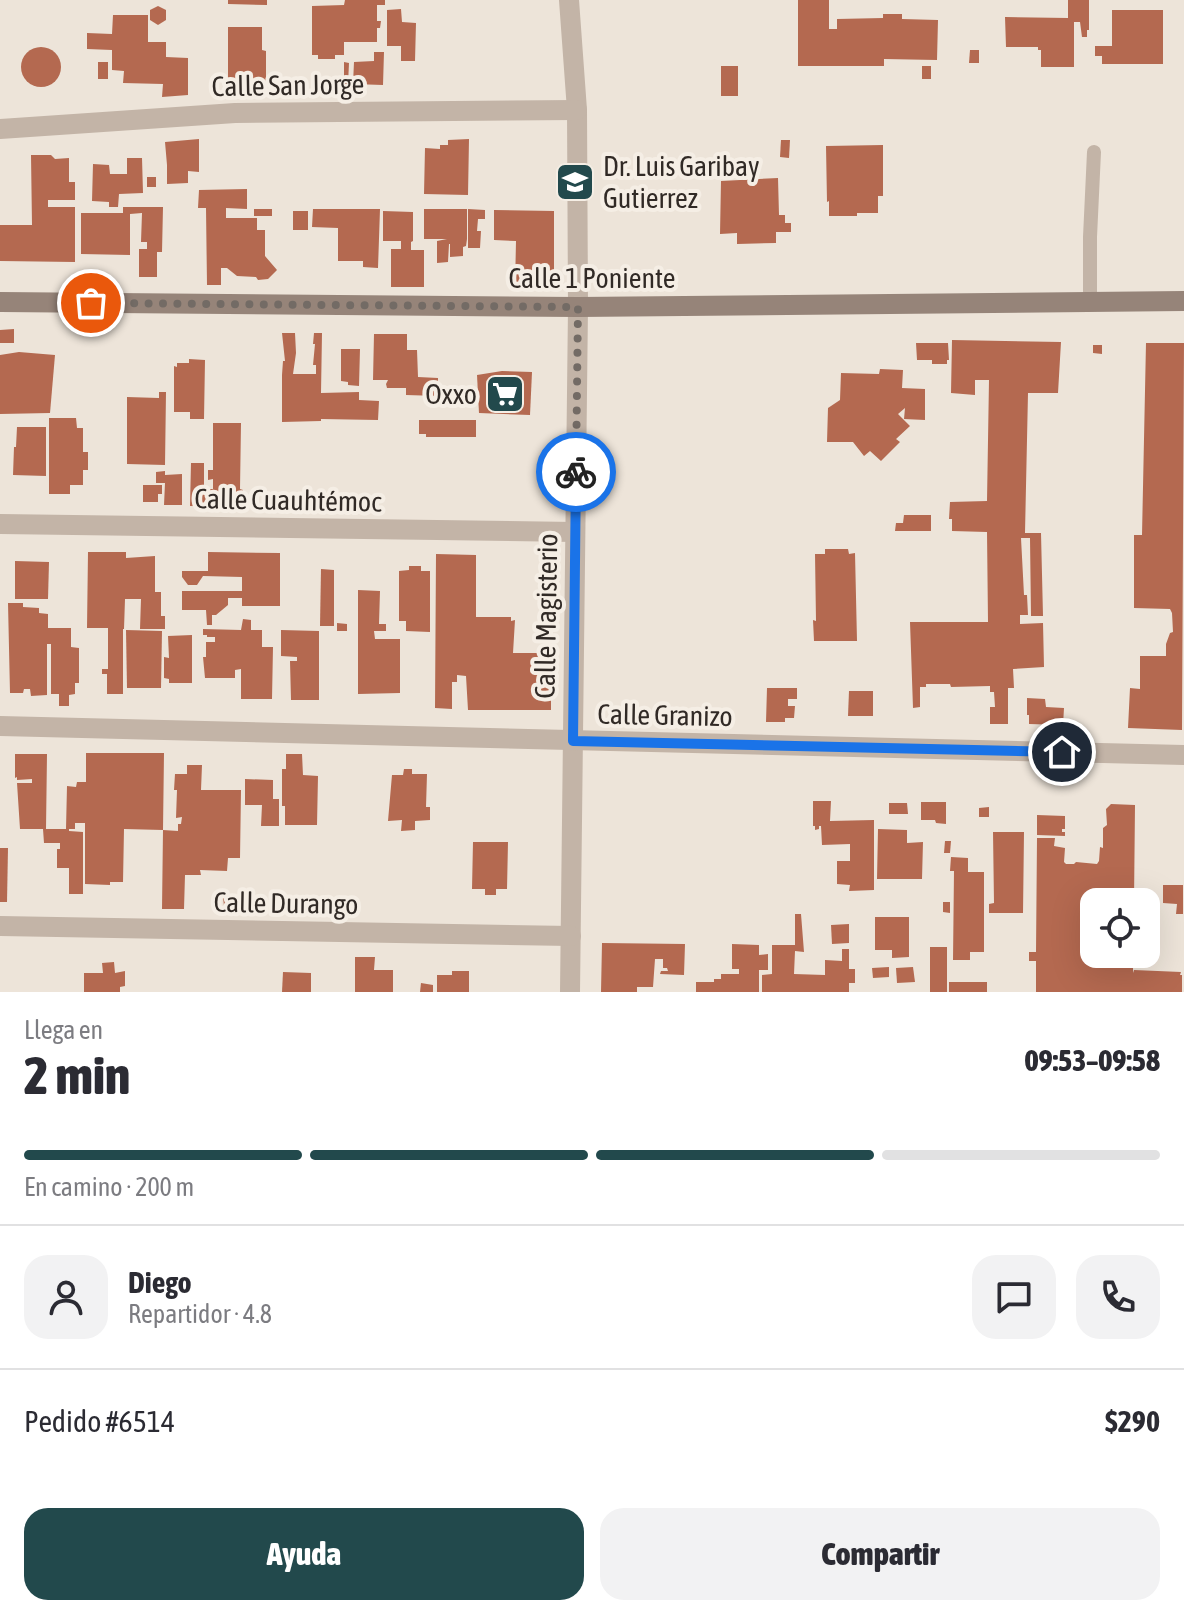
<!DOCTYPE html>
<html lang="es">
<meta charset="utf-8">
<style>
body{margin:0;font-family:"Asap Condensed",sans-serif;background:#f2f2f3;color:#2b2b33;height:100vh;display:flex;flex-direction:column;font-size:30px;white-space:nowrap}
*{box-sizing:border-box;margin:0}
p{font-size:26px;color:#7c7c81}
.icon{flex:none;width:44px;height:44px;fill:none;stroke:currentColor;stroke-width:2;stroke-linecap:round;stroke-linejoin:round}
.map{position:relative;height:992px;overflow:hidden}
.sheet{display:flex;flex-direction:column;background:#fff;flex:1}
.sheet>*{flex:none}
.fabs{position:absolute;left:1080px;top:888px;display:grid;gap:16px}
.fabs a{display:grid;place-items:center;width:80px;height:80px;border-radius:16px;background:#fff;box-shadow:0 8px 32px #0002;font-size:40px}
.pin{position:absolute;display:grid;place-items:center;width:68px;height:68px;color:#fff;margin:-34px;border:4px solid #fff;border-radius:50%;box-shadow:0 2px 8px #0007}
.courier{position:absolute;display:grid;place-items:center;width:80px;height:80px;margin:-40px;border:6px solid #1a73e8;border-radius:50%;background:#fff;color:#222;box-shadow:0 2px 10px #0007}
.head em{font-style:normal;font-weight:800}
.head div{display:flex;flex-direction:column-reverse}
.head{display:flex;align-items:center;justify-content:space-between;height:136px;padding:0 24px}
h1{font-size:52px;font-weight:800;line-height:60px}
.bar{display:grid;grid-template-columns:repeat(4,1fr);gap:12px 8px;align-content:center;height:96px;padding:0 24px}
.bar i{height:10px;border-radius:6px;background:#e1e1e2}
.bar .active{background:#22494c}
.bar p{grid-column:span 4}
.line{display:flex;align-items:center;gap:20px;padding:0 24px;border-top:2px solid #e1e1e2}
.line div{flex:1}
.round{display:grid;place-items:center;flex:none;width:84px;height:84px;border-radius:24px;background:#f2f2f3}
.cta{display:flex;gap:16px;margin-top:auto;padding:16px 24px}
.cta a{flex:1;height:92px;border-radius:24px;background:#22494c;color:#fff;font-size:32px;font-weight:800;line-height:92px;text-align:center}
.cta a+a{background:#f2f2f3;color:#2b2b33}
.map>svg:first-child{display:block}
.building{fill:#b46950}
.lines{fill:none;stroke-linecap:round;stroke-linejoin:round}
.service{stroke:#c3b4a7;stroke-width:14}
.minor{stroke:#c3b4a7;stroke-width:20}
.secondary{stroke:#968479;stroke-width:20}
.done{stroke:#736b65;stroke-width:8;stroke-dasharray:0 14.4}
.route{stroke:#1a73e8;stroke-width:10}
.labels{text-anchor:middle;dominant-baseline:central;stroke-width:8;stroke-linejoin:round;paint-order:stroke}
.street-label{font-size:28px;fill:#312a26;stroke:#f5eee5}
.poi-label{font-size:28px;fill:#312a26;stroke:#f5eee5;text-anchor:start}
</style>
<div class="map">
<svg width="1184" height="992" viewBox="0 0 1184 992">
<rect width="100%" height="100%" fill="#ede4d9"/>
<g class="building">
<path d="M228,0h39v5l-39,-1z"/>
<path d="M345,0h40v5h-8v16h4l-1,7h-3v14h-33v13h-9v4h-17v-4h-6v-49l32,-1z"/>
<path d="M798,0h31v29h8v-10l46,-1v-4h19v5l36,1 -1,40 -53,-1v7h-86z"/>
<path d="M1068,0h21v30h-2v7h-5l-2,-15h-6v45h-33v-17h-3v-3h-32l-1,-30 63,1z"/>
<path d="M158,6l8,4v10l-8,5 -8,-5v-10z"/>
<path d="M401,9l1,13 14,1 -1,38h-14v-15h-14v-36z"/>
<path d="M1112,10h51v54h-61v-8h-7v-10h17z"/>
<path d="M113,15h35v27h18v15l22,1v37l-26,2 1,-13 -40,-1 1,-12 -12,-1v-20l-25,-1v-16l25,1z"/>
<path d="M228,27h34v23l4,1v39l-38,2z"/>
<circle cx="41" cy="67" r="20"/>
<path d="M970,50h9v13h-10z"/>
<path d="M374,52h10l-1,33 -30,-1 1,-22 20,-1z"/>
<rect x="98" y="62" width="10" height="17"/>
<path d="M344,62l5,1 -1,21h-4z"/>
<rect x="721" y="66" width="17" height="30"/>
<rect x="922" y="66" width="9" height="13"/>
<path d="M199,139v33l-11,-1v12l-21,1v-19l-2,-23z"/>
<path d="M469,139l-1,56 -44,-1 1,-46 15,1v-4h8v-5z"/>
<path d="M781,140h9l-1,18 -9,-1z"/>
<path d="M883,145v51h-5v17h-21v3h-28v-15l-2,1 -1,-56z"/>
<path d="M31,155h20l4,4 14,-1v24h6v18h-27v7h27v55l-75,-1v-36h32z"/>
<path d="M127,158h15l1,35 -24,1 -1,13h-9v-5l-17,-1 1,-37 16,1 1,9h17z"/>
<rect x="147" y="177" width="9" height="10"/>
<path d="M778,178l1,37h6v8h6v9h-15v11l-39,1v-11l-17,1 1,-53z"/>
<path d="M247,189v20l-21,-1v10h31v12h8v26l12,14 -9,9 -10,1 -2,-3 -19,-1 -10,-8h-6v17h-14l-1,-77h-8l1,-18z"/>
<path d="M123,207h40l-1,45h-5v25h-18v-28h8v-7h-6l1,-29 -12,1v41l-49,-1v-41h42z"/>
<rect x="254" y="209" width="18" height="7"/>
<path d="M313,209h67l-2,59 -15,-1v-6h-25v-33l-26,-1z"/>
<path d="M424,209h43v30l-1,7 -3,1v9l-13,1v-13h-1l-1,18 -11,1v-22l10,-2h-23z"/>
<path d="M468,209l17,1v9h-7l-1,12h4l-1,17h-12z"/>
<path d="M494,210l60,1v76h-39l1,-46 -22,-1z"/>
<rect x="293" y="211" width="15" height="19"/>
<path d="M383,211l30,1v29l-2,1v8h13v37h-33v-38h10v-8h-18z"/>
<path d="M14,329v14h-14v-13z"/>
<path d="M282,333h13l1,20 -3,21h23v-9h-3l2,-21h-2l1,-11h8l-1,60 38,-1v8l20,1 -1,19 -57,-1v2l-39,1v-47l1,-14h2z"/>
<path d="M374,334h33v16h10l1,27 20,1v18l-32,-1v-7h-19l-1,-4 2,-4h-15z"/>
<path d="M952,340l109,2 -3,51h-30l-3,140h16l2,83h-12l-1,-78h-9l3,57h3l1,20h-8v9l23,-1 1,44 -31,2 1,19h-6v36h-18v-17h5l-1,-15h-4v-6l-39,1 -1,-3h-24v3h-6v20l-7,1 -3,-86h78l-1,-90 -35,-1v-12h-3l1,-17 37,-1 2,-121h-14v15l-24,-2z"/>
<path d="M916,343h32l1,17h-2v4h-15v-4h-15z"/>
<path d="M1146,343h38l-2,387 -54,-2 2,-40 10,1v-33h26v-12l4,-11 3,-1 -1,-19 -2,-4 -36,-1v-73h8z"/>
<path d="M1093,345h9v9l-9,-1z"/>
<path d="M341,349h19l-1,37 -11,-1v-3l-7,-1z"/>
<path d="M19,352l36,3 -5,58 -50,1v-59z"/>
<path d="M189,359l16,1 -1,59h-14v-7h-16v-46l3,1v-4h12z"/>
<path d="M880,369l23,1 -1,18 23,1v31l-21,-1 1,-11 -7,6 12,12 -14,13 4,3 -19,19 -11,-10 -6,5 -11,-14h-26l1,-34 12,-8 1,-27 38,1z"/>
<path d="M502,371l30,1 -2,43 -51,-2 -2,-38z"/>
<path d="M159,392h7l-1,73 -38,-1v-67l32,1z"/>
<path d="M49,418h27l1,10h6v24h5v18h-5v15h-13v9h-21z"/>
<path d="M419,420h57v17h-50v-3h-7z"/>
<path d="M213,423h28l-1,66 3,1 -1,17 -52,-1 1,-43h13v26h9v-10l-5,1v-10h5z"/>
<path d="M17,427h29v49l-33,-1 1,-28h2z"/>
<path d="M165,471v4l17,-1v31h-18l1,-22h-9v-11z"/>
<path d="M143,485h19v9h-4v8h-15z"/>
<path d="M904,515h27v16h-36l1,-8h7z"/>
<path d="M825,549h23l1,5 6,-1 2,88h-43l-1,-21 3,1 -1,-67h10z"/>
<path d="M88,552h38v6l29,-2v36h6v24h4v13h-25l1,-30h-16l-1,30h-1v65h-16v-20h-5v-5h6v-41h-21z"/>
<path d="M208,552l72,1v53h-38v-8h-14v7l-12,10h-4v10h-5l-1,-15h-24v-19h60v-14l-39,-1 -6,9h-9l-6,-8v-6h26z"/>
<path d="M436,554l40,1v62h35v4l4,-1 -2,33h38v57h-83l-2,-34 -9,-1v7h-5v27l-17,-1z"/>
<path d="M15,561l34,1 -1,37h-33z"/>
<path d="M409,566h12v5h9v61l-24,-1v-10h-7v-50l10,-1z"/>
<path d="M321,569l13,1v56h-14z"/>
<path d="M358,590l22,1 -1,33h7v7h-12l1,8h25v54l-42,1z"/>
<path d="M8,603h15v4l16,1v5l9,1v14h23v19l8,1v35h-4v11l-6,1v11h-10v-12h-8v-50h-4v51l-16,1 -1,-7h-6l-1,4h-13z"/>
<path d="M243,619l8,1v10h11v17h11l-1,52h-31v-30l-6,1v8h-30l-2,-21h3v-15h9v-5h-8v-2h-4v-6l38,1z"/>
<path d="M337,623l10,1v7h-10z"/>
<path d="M126,630l36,1 -1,57h-34z"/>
<path d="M281,630l38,1v69h-28l-1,-39h7v-4l-16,-1z"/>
<path d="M192,635v48h-23v-4l-5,-1v-21l5,1 -1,-22z"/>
<path d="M767,688h30v11h-9v7h7l-1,12h-9v4h-19z"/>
<path d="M849,691h24v25h-25z"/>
<path d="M1027,698l18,1 1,8 18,1 -1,17 -34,-1v-9h-2z"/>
<path d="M86,753h78l-1,77 15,1v-7h3l1,-7 -6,1 1,-28h-3l1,-16h12v-9h15l-1,25h40l-1,68h-12l-1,13 -27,-1 1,5h-16l-1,34h-22l1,-79 -39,-1 -1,53h-13v3l-25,-1v-61h-10v6h-6v2l14,1v62h-14v-26h-12v-19h3v-6h-16l-1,-14h23l1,-43 9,1 1,-5h9z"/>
<path d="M15,754h32l-1,75h-26l-3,-46h15v-4l-15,1v-3l-2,1z"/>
<path d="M286,754h16l1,21 15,1 -1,49h-32v-19h-3v-37h4z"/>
<path d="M404,769h8v5h15l-1,33h4v13l-15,1v9l-14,1 1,-11 -14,1 4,-46h11z"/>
<path d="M245,779l28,1v19h6v27h-18l1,-21h-17z"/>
<path d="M813,801h18l-1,20 44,-1v70l-25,1 1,-6 -13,-1v-23h13v-17l-28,1 -1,-19h-2v3l-4,1v-4h-2z"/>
<path d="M921,802h25v22l-10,-1 -1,-3h-14z"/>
<path d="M889,803h18l1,11h-19z"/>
<path d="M1111,804l24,1 -1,97h-40v52h39v19l1,-3 47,2 -1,3h2v17h-146v-31h-7v-9h7l1,-114h18l-1,8 11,2 -1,14 2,2h8l2,-2 21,2 2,-3 1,-14 3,1v-20l4,-3 -1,-16z"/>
<path d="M989,807v10h-10v-9z"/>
<path d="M1037,815l28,1v13h-3v3h3v4l-28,-1z"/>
<path d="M878,829l29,1v13l16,-1 -1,37h-45z"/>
<path d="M993,832h31l-1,81h-34v-9l5,-1z"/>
<path d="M945,841h6l-1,12h-6z"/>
<path d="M473,842h35l-1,47h-11v6h-11v-6h-13z"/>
<path d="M0,848h8l-1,54h-7z"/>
<path d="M951,857l17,1v14h16v80h-14v8h-17l1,-89h-4z"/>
<path d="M1163,885h20v29h-7l1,-10 -14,-1z"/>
<path d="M223,897h14l-1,9h-12z"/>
<path d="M943,902h7v11l-7,-1z"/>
<path d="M795,914h6l3,38 -9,-1 -1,23 31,1v-15l17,1v-12h7v20h6v14h-6v9h-87v-17l10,-1v-29h23z"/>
<path d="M875,917h34v40l-17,1v-8h-17z"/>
<path d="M849,924v19l-17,1 -1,-19z"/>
<path d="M602,943l83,1 -1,31 -24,-1 1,-3h7l-1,-3h-4v-9h-8l-2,28h-16v5h-36z"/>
<path d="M732,944l27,1v10l9,-1v16h-9v22h-63v-10h18v-3h7v-5h18v-5h-7z"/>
<rect x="930" y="947" width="17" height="45"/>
<path d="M355,957h20l-1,13h19v22h-38z"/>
<path d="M114,962l1,11 10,-2v15l-5,1v5h-36v-19h19l-1,-10z"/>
<path d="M889,967v10l-16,1 -1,-10z"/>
<path d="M913,967l2,15 -18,1 -1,-15z"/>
<path d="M452,971h17v21h-32v-17h15z"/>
<path d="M283,972l28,1v19h-29z"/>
<rect x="949" y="982" width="38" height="10"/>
<path d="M421,983l12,2v7h-13z"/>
</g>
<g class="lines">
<path class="service" d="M1090,302v-65l4,-85"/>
<g class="minor">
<path d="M569,0l8,110 1,197 -8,685"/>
<path d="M0,129l235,-16 342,-3"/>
<path d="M0,524l575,8"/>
<path d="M0,726l1184,29"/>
<path d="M0,926l571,10"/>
</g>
<path class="secondary" d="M0,302l578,5 606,-6"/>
</g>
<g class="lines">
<path class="done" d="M91,303l487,4 -2,165"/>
<path class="route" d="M576,472l-3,269 489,11"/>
</g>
<defs>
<g id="university-square" transform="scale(2)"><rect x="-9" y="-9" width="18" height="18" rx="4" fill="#22494c" stroke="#f5eee5"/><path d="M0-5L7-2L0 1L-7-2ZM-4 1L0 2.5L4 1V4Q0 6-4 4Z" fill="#fff"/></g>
<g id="supermarket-square" transform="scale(2)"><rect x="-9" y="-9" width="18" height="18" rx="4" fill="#22494c" stroke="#f5eee5"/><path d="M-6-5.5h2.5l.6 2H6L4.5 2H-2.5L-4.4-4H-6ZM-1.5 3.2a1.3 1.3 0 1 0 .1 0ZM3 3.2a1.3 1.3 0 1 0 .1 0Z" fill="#fff"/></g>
</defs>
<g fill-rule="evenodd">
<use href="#university-square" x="575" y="182"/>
<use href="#supermarket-square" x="505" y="394"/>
</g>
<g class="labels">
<g class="street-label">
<text transform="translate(288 85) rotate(-1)">Calle San Jorge</text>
<text x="592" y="278">Calle 1 Poniente</text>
<text transform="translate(288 500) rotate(1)">Calle Cuauhtémoc</text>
<text transform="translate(546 616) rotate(-89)">Calle Magisterio</text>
<text transform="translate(665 715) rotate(1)">Calle Granizo</text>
<text transform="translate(286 903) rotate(1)">Calle Durango</text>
</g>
<g class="poi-label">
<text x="603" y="166">Dr. Luis Garibay<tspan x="603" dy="32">Gutierrez</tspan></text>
<text x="477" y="394" text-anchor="end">Oxxo</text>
</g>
</g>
</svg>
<div class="fabs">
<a><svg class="icon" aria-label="locate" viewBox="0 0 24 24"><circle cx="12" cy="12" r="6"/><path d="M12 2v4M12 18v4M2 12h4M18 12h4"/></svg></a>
</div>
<div class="pin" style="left:91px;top:303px;background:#ea580c"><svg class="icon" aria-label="bag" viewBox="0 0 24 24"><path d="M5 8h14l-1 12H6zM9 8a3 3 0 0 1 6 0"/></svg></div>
<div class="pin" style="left:1062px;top:752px;background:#1f2937"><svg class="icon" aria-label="home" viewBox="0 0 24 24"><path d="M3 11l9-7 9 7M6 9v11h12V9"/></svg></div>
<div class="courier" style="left:576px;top:472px"><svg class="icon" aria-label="bike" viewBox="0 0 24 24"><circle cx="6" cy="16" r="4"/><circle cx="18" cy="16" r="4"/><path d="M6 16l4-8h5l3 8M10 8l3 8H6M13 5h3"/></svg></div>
</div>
<section class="sheet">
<div class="head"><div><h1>2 min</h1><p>Llega en</p></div><em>09:53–09:58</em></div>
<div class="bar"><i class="active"></i><i class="active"></i><i class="active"></i><i></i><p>En camino · 200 m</p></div>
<div class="line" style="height:144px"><a class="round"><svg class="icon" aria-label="person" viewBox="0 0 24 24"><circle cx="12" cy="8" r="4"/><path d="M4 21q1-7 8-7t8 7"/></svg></a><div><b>Diego</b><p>Repartidor · 4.8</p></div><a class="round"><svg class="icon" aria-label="chat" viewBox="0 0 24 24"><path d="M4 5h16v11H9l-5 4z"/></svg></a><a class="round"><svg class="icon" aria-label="phone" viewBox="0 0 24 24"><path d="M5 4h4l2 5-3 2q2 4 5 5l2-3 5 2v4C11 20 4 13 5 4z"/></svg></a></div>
<div class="line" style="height:104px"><div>Pedido #6514</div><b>$290</b></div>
<div class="cta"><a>Ayuda</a><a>Compartir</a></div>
</section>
